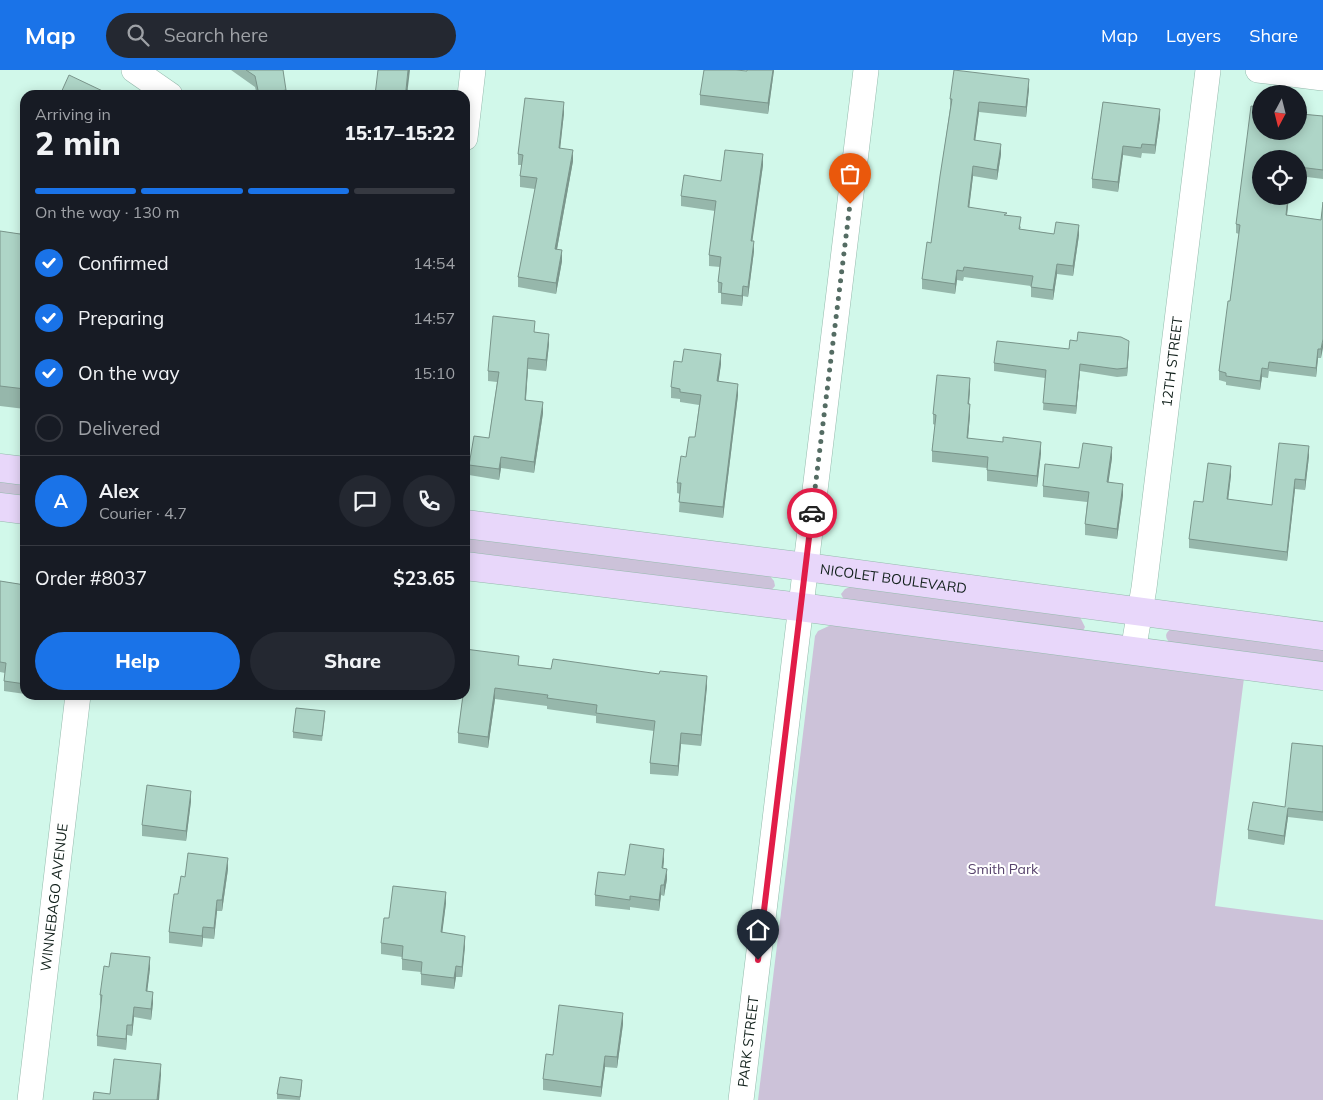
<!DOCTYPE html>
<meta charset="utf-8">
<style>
body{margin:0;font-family:Mulish,sans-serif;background:#242831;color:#f1f3f6;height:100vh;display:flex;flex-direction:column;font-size:19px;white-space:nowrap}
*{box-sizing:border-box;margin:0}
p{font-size:16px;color:#9ea1a6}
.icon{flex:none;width:28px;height:28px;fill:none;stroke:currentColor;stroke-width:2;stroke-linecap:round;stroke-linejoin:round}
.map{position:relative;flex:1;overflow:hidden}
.side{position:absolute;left:20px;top:20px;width:450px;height:610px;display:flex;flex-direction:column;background:#171b24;border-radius:15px;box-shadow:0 2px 12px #0003}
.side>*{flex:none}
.needle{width:32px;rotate:187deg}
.controls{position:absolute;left:1252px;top:15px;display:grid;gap:10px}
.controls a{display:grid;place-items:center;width:55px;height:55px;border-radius:50%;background:#171b24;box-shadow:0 2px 12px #0003;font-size:25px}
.pin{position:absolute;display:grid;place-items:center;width:42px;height:42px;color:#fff;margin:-51px -21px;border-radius:50% 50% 50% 0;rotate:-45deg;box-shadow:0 0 5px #0007}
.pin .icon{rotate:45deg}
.courier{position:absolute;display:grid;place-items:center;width:50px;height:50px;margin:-25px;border:4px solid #e11d48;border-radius:50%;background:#fff;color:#222;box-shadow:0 1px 6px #0007}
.overview em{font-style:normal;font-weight:800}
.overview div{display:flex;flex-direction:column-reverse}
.overview{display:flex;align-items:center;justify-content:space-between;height:85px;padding:0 15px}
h1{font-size:32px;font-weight:800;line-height:38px}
.bar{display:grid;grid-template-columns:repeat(4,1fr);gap:8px 5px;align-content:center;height:60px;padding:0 15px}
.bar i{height:6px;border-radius:4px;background:#363941}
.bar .on{background:#1a73e8}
.bar p{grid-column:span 4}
.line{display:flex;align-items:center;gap:12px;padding:0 15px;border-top:1px solid #363941}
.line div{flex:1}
.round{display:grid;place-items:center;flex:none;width:52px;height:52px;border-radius:26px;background:#242831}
ol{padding:0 15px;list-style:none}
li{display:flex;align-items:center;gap:15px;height:55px}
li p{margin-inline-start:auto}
li .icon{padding:5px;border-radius:50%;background:#1a73e8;color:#fff;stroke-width:4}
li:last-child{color:#9ea1a6}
li i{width:28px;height:28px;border:2px solid #363941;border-radius:50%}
.primary-button{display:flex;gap:10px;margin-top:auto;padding:10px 15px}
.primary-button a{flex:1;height:58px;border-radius:30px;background:#1a73e8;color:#fff;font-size:20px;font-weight:800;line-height:58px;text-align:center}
.primary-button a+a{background:#242831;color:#f1f3f6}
header{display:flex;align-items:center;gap:30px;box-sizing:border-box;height:70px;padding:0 25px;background:#1a73e8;color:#fff}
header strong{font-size:24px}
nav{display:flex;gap:28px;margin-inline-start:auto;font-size:18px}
.search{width:350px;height:45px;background:#242831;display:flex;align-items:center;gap:12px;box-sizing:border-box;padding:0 18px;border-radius:28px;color:#9ea1a6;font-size:19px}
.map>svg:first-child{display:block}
.green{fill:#ccc2d9}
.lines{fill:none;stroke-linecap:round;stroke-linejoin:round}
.street-casing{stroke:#95baad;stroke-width:26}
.secondary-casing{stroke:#95baad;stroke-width:29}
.street{stroke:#fff;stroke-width:25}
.secondary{stroke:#e8d7fa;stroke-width:28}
.wall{fill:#96b7ab}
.shaded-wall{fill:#7a958b}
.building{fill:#aed5c7;stroke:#7a958b}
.done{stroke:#546c63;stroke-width:5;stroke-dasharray:0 9}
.route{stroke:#e11d48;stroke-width:6}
.labels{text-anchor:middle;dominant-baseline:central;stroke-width:4;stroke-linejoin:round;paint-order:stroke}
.street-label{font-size:14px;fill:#11201b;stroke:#fff}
.park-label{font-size:14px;fill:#57436c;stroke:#fff}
</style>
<header>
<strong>Map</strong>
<div class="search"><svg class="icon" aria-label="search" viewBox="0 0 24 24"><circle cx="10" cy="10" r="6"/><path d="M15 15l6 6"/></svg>Search here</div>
<nav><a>Map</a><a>Layers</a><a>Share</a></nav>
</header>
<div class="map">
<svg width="1323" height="1030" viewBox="0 0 1323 1030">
<rect width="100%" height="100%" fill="#d1f8ea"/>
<g class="green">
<path d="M0,408l25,3v18l-25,-3z"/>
<path d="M465,467l305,39 4,5 1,5 -6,7 -304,-37z"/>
<path d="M850,517l230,30 5,10 -2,4 -239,-31 -3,-6 4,-5z"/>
<path d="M831,555l413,53 -29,228 108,14v180h-565l57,-464 3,-5z"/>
<path d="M1173,558l150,19v17l-151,-19c-7,-6 -9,-12 1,-17z"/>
</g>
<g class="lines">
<g class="street-casing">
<g id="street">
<path d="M134,0l36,25"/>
<path d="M1258,0l65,8"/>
<path d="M465,68l8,-68"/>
<path id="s1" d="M1133,581l11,-63 64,-518"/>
<path id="s2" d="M30,1030l48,-405"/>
<path id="s3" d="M741,1030l125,-1030"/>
</g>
</g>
<g class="secondary-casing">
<g id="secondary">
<path d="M0,398l25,3"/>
<path d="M0,437l25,3"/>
<path id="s4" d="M465,454l341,43 517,69"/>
<path d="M465,496l335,41 523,69"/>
</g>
</g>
<use href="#street" class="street"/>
<use href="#secondary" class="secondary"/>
</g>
<g class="wall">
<path d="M231,0h52l3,25h-29l-2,-8z"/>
<path d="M747,0h27l-6,44 -68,-9v-10l47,-24z"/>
<path d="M1029,19l-3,28 -47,-5 -4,28 26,14 -4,26 -24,-4 -4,32 38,7 14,12 -1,2 34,5 25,1 -6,41 -16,-2 -4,26 -22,-3v-11l-67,-9 -1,4 -6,-1 -2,14 -33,-5v-10l9,-36 19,-135v-9z"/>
<path d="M1103,32l57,16 -5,36 -13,-1 -1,5 -18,-3 -5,37 -26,-4v-9z"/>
<path d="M564,43l-4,35 13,13 -16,88 5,12 -6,33 -38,-7v-10l17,-88 -15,-2v-11l2,-11h-4v-11z"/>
<path d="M1302,44l21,2v63l-24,-3v-17l-38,37h28l-2,19 34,5 2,-18 -2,156h-3l-2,19 -47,-6 -1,7 -6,-1 -2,13 -34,-5v-3l-7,-2v-9l11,-70 9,-67 -3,-1v-9z"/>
<path d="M763,95l-11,76 2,10 -6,46 -5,-1 -1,10 -21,-2v-11h-3v-11l2,-15 -11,-1v-11l6,-44 -34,-5v-10z"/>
<path d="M25,153v186l-25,-3v-175l20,3z"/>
<path d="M535,262l14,12 -3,27 -18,-2 -2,31 17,13 -9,60 -33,-5 -2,12 -30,-5v-10l20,-27 8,-56 -9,-1v-10z"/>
<path d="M1129,278l-2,28 -10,1 -37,-6 -4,43 -33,-4 2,-32 -51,-7v-8l75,-14z"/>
<path d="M682,292l39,2 -3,18 20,13 -15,123 -44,-6 1,-18 -3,-1v-10l9,-26 9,-20 4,-32 -19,-3v-3l-9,-1v-11z"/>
<path d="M970,319l-1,15 1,11 -2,23 73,15 -4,34 -50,-6v-13l-55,-6v-11l3,-26 -2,-1v-10z"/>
<path d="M1309,386l-4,34 -10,-1 -8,72 -98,-13v-9l14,-37 28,-27 -3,25 44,5z"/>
<path d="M1112,388l-4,24 15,13 -6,44 -32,-4v-11l2,-22 -44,-5v-11l36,-18z"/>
<path d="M0,511l25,4v109l-21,-3v-10l1,-8 -5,-1z"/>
<path d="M519,595l188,21 -6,60 -20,-2 -3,32 -28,-2v-11l4,-32 -58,-8v-7l-49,-7v-3l-52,-7 -7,49 -30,-5v-10l5,-38z"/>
<path d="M325,646l-3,25 -29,-3v-6z"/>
<path d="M1323,676v75l-35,-4 -4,28 -36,-6v-9l37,-23z"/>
<path d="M191,731l-5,40 -44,-5v-11z"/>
<path d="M664,790l-1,8 4,11 -3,17 -3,-1 -2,16 -29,-4v3l-35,-4v-11l30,-20z"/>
<path d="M228,799l-6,42h-5l-3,28 -11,-1 -1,9 -33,-4v-11l9,-38 7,-17z"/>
<path d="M446,833l-4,29 23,14 -3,31h-6l-2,12 -33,-4v-13l-19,-2v-13l-21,-3v-11l8,-25z"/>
<path d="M109,897l41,1 -3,23 6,12 -2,17 -17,-3 -2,19 -5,-1 -1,15 -29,-4v-10l4,-30h-1v-11z"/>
<path d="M623,954l-6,44 -12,-1 -4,30 -58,-7v-11l10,-24z"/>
<path d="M302,1015l-2,15 -23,-1v-5z"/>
</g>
<g class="shaded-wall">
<path d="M408,0h2l-3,25 -1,-5z"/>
<path d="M773,0h1l-6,44v-11z"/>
<path d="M1029,9v10l-3,28v-10z"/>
<path d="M564,32v11l-5,46v-11z"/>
<path d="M979,32v10l-5,38v-10z"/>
<path d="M1160,39v9l-5,36v-9z"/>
<path d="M1001,74v10l-4,26v-10z"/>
<path d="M1123,76v9l-5,37v-10z"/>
<path d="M573,80v11l-18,99v-11z"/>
<path d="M763,84v11l-12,86v-10z"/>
<path d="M973,96v10l-5,41v-10z"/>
<path d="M1288,126h1l-3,28v-9z"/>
<path d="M1079,155v10l-6,41v-10z"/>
<path d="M754,171v10l-6,46v-10z"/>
<path d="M562,180v11l-6,33v-11z"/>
<path d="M1057,194v10l-4,26v-10z"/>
<path d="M957,200v10l-2,14v-10z"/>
<path d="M743,216v10l-1,10v-10z"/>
<path d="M549,264v10l-3,27v-11z"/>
<path d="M1323,269v9l-2,10v-9z"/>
<path d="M1129,271v7l-2,28v-8z"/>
<path d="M1318,279v9l-2,19v-9z"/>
<path d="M721,284v10l-4,28v-11z"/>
<path d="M528,288v11l-3,41v-10z"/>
<path d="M1080,294v7l-4,43v-8z"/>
<path d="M1262,298v9l-2,13v-9z"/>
<path d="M970,308v11l-2,26v-11z"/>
<path d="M738,314v11l-15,123v-11z"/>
<path d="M543,332v11l-9,60v-11z"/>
<path d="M970,334v11l-3,34v-11z"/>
<path d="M1041,372v11l-4,34v-11z"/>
<path d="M1309,376v10l-4,34v-10z"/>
<path d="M1112,377v11l-5,35v-11z"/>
<path d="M501,387v11l-2,12v-11z"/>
<path d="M1231,396v9l-4,34v-10z"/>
<path d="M1295,409v10l-8,72v-9z"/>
<path d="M1123,414v11l-6,44v-10z"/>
<path d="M707,606v10l-6,60v-11z"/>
<path d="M495,618v11l-7,49v-11z"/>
<path d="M681,663v11l-3,32v-10z"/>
<path d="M191,721v10l-5,40v-10z"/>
<path d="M1288,738v9l-4,28v-9z"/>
<path d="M664,779v11l-2,19v-11z"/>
<path d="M228,788v11l-6,42v-11z"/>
<path d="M667,799v10l-3,17v-11z"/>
<path d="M661,815v10l-2,16v-11z"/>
<path d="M446,822v11l-5,40v-11z"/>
<path d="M217,830v11l-3,28v-11z"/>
<path d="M203,857v11l-1,9v-11z"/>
<path d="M465,866v10l-3,31v-10z"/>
<path d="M150,887v11l-4,34v-11z"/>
<path d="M456,896v11l-2,12v-11z"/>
<path d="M153,922v11l-2,17v-11z"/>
<path d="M134,937v10l-2,19v-11z"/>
<path d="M623,943v11l-6,44v-11z"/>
<path d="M127,955v10l-1,15v-11z"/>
<path d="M605,986v11l-4,30v-10z"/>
<path d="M161,994v11l-2,25h-2z"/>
</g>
<g class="building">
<path d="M246,0h37l3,20 -27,5 -4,-19z"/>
<path d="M378,0h30l-2,20 5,1 -1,4h-35z"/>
<path d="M704,0h32l11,1v-1h26l-5,33 -68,-8z"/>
<path d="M954,0l75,9 -3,28 -47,-5 -5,38 27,4 -4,26 -24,-4 -5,41 39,6 -3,2 17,2 -2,12 35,5 2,-12 23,3 -6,41 -16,-2 -4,26 -22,-3 2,-11 -69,-9 -1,4 -6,-1 -2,14 -33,-5 5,-37 4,1 9,-67 12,-77h-2z"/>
<path d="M69,5l42,20h-51z"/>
<path d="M525,28l39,4 -5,46 14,2 -18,99 7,1 -6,33 -38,-6 19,-99 -17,-2 3,-21 -5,-1z"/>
<path d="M1261,28v33h38v-28h4l-2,11 22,2v54l-24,-3v-8h-38v37h27l-2,19 35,5 2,-18v137l-2,10h-3l-2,19 -47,-6 -1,7 -6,-1 -2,13 -34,-5v-3l-7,-2 9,-70h2l10,-76 -4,-1 15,-118 8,1z"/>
<path d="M1103,32l57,7 -5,36 -13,-1 -1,4 -18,-2 -5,36 -26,-3z"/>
<path d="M725,80l38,4 -12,87h3l-6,46 -5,-1 -1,10 -21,-3 1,-10 -4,-1 3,-25 -12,-2 7,-54 -35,-5 3,-21 37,6z"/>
<path d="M25,153v166l-25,-3v-155l20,3z"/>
<path d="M493,246l42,5 -1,11 15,2 -3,26 -18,-2 -3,42 18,2 -9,60 -33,-5 -2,12 -30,-4 5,-29 15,2 10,-66 -11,-1z"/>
<path d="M1078,262l43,5 8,4 -2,27 -10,1 -37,-5 -4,42 -33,-3 3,-33 -52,-7 3,-22 72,8 1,-9 7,1z"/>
<path d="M684,279l37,5 -4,27 21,3 -15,123 -44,-5 2,-19h-4l4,-27 5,1 3,-20h6l6,-42 -21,-3v-3l-9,-2 3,-26 8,1z"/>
<path d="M937,305l33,3 -2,26h2l-3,34 36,4v-5l38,5 -4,34 -50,-6 1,-13 -56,-6 4,-36 -3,-1z"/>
<path d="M1083,373l29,4 -5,35 16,2 -6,45 -32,-5 4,-32 -46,-6 2,-22 34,4z"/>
<path d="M1279,373l30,3 -4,34 -10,-1 -8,73 -98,-13 5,-38 9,1 5,-39 23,3 -4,33 45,6z"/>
<path d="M0,511l25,4v99l-21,-3 2,-18 -6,-1z"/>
<path d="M465,579l54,7 -1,9 33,4 2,-10 106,15 1,-3 47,5 -6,59 -20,-2 -3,33 -28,-3 5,-42 -59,-8 1,-8 -50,-7 1,-3 -53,-7 -7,49 -30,-4 5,-38h2z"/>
<path d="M296,638l29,3 -3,25 -29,-4z"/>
<path d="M1292,673l31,3v66l-35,-4 -4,28 -36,-6 5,-28 32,5z"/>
<path d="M147,715l44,6 -5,40 -44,-6z"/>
<path d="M630,774l34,5 -2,19 5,1 -3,16h-3l-2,15 -29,-4v4l-35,-5 3,-23 27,3z"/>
<path d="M188,783l40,5 -6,42h-5l-3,28 -11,-1 -1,9 -33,-4 5,-38h4l3,-18 4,1z"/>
<path d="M393,816l53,6 -5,40 24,4 -3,31 -6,-1 -2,12 -33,-4 1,-12 -20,-3 1,-13 -22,-3 3,-25h5z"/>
<path d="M111,883l39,4 -4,34 7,1 -2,17 -17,-2 -2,18h-5l-1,14 -29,-3 5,-41h-2l4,-29 5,1z"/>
<path d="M559,935l64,8 -6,44 -12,-1 -4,31 -58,-8 3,-25 7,1z"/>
<path d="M114,989l47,5 -4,36h-64l1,-8 16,2z"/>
<path d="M280,1007l22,3 -2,17 -23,-3z"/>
</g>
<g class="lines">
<path class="done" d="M812,443l38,-309"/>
<path class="route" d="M758,890l54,-447"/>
</g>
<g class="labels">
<g class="street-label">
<text stroke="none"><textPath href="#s1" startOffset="292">12TH STREET</textPath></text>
<text stroke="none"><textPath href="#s4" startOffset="432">NICOLET BOULEVARD</textPath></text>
<text stroke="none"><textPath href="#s2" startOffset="204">WINNEBAGO AVENUE</textPath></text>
<text stroke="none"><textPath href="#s3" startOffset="59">PARK STREET</textPath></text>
</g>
<g class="park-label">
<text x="1003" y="799">Smith Park</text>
</g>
</g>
</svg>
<div class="controls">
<a><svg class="needle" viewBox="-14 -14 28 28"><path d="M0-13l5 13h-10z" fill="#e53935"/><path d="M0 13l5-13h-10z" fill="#9ea1a6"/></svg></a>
<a><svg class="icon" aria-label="locate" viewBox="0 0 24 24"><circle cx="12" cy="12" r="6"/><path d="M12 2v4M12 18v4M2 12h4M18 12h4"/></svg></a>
</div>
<div class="pin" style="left:850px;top:134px;background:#ea580c"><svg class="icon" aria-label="bag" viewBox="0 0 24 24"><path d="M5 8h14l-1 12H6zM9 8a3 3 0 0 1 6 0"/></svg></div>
<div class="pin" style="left:758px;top:890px;background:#1f2937"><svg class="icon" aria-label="home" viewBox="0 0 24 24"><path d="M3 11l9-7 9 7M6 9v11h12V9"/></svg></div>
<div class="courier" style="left:812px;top:443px"><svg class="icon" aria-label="car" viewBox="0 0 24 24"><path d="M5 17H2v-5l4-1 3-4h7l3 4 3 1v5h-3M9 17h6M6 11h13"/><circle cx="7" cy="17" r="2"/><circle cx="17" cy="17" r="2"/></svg></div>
<section class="side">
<div class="overview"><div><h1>2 min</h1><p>Arriving in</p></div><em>15:17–15:22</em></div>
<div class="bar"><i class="on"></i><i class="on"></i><i class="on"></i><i></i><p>On the way · 130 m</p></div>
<ol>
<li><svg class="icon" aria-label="check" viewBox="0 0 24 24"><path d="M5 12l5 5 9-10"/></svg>Confirmed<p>14:54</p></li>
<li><svg class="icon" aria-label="check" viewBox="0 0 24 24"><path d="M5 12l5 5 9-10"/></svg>Preparing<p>14:57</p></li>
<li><svg class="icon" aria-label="check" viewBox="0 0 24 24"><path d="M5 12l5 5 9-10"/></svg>On the way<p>15:10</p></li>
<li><i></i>Delivered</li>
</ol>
<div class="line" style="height:90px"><b class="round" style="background:#1a73e8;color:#fff">A</b><div><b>Alex</b><p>Courier · 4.7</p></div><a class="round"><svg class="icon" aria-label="chat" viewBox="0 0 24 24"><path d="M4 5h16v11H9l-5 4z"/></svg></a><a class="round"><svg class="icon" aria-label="phone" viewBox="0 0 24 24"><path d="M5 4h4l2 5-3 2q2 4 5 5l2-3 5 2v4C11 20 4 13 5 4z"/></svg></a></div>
<div class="line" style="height:65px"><div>Order #8037</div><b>$23.65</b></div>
<div class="primary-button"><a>Help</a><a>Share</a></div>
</section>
</div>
